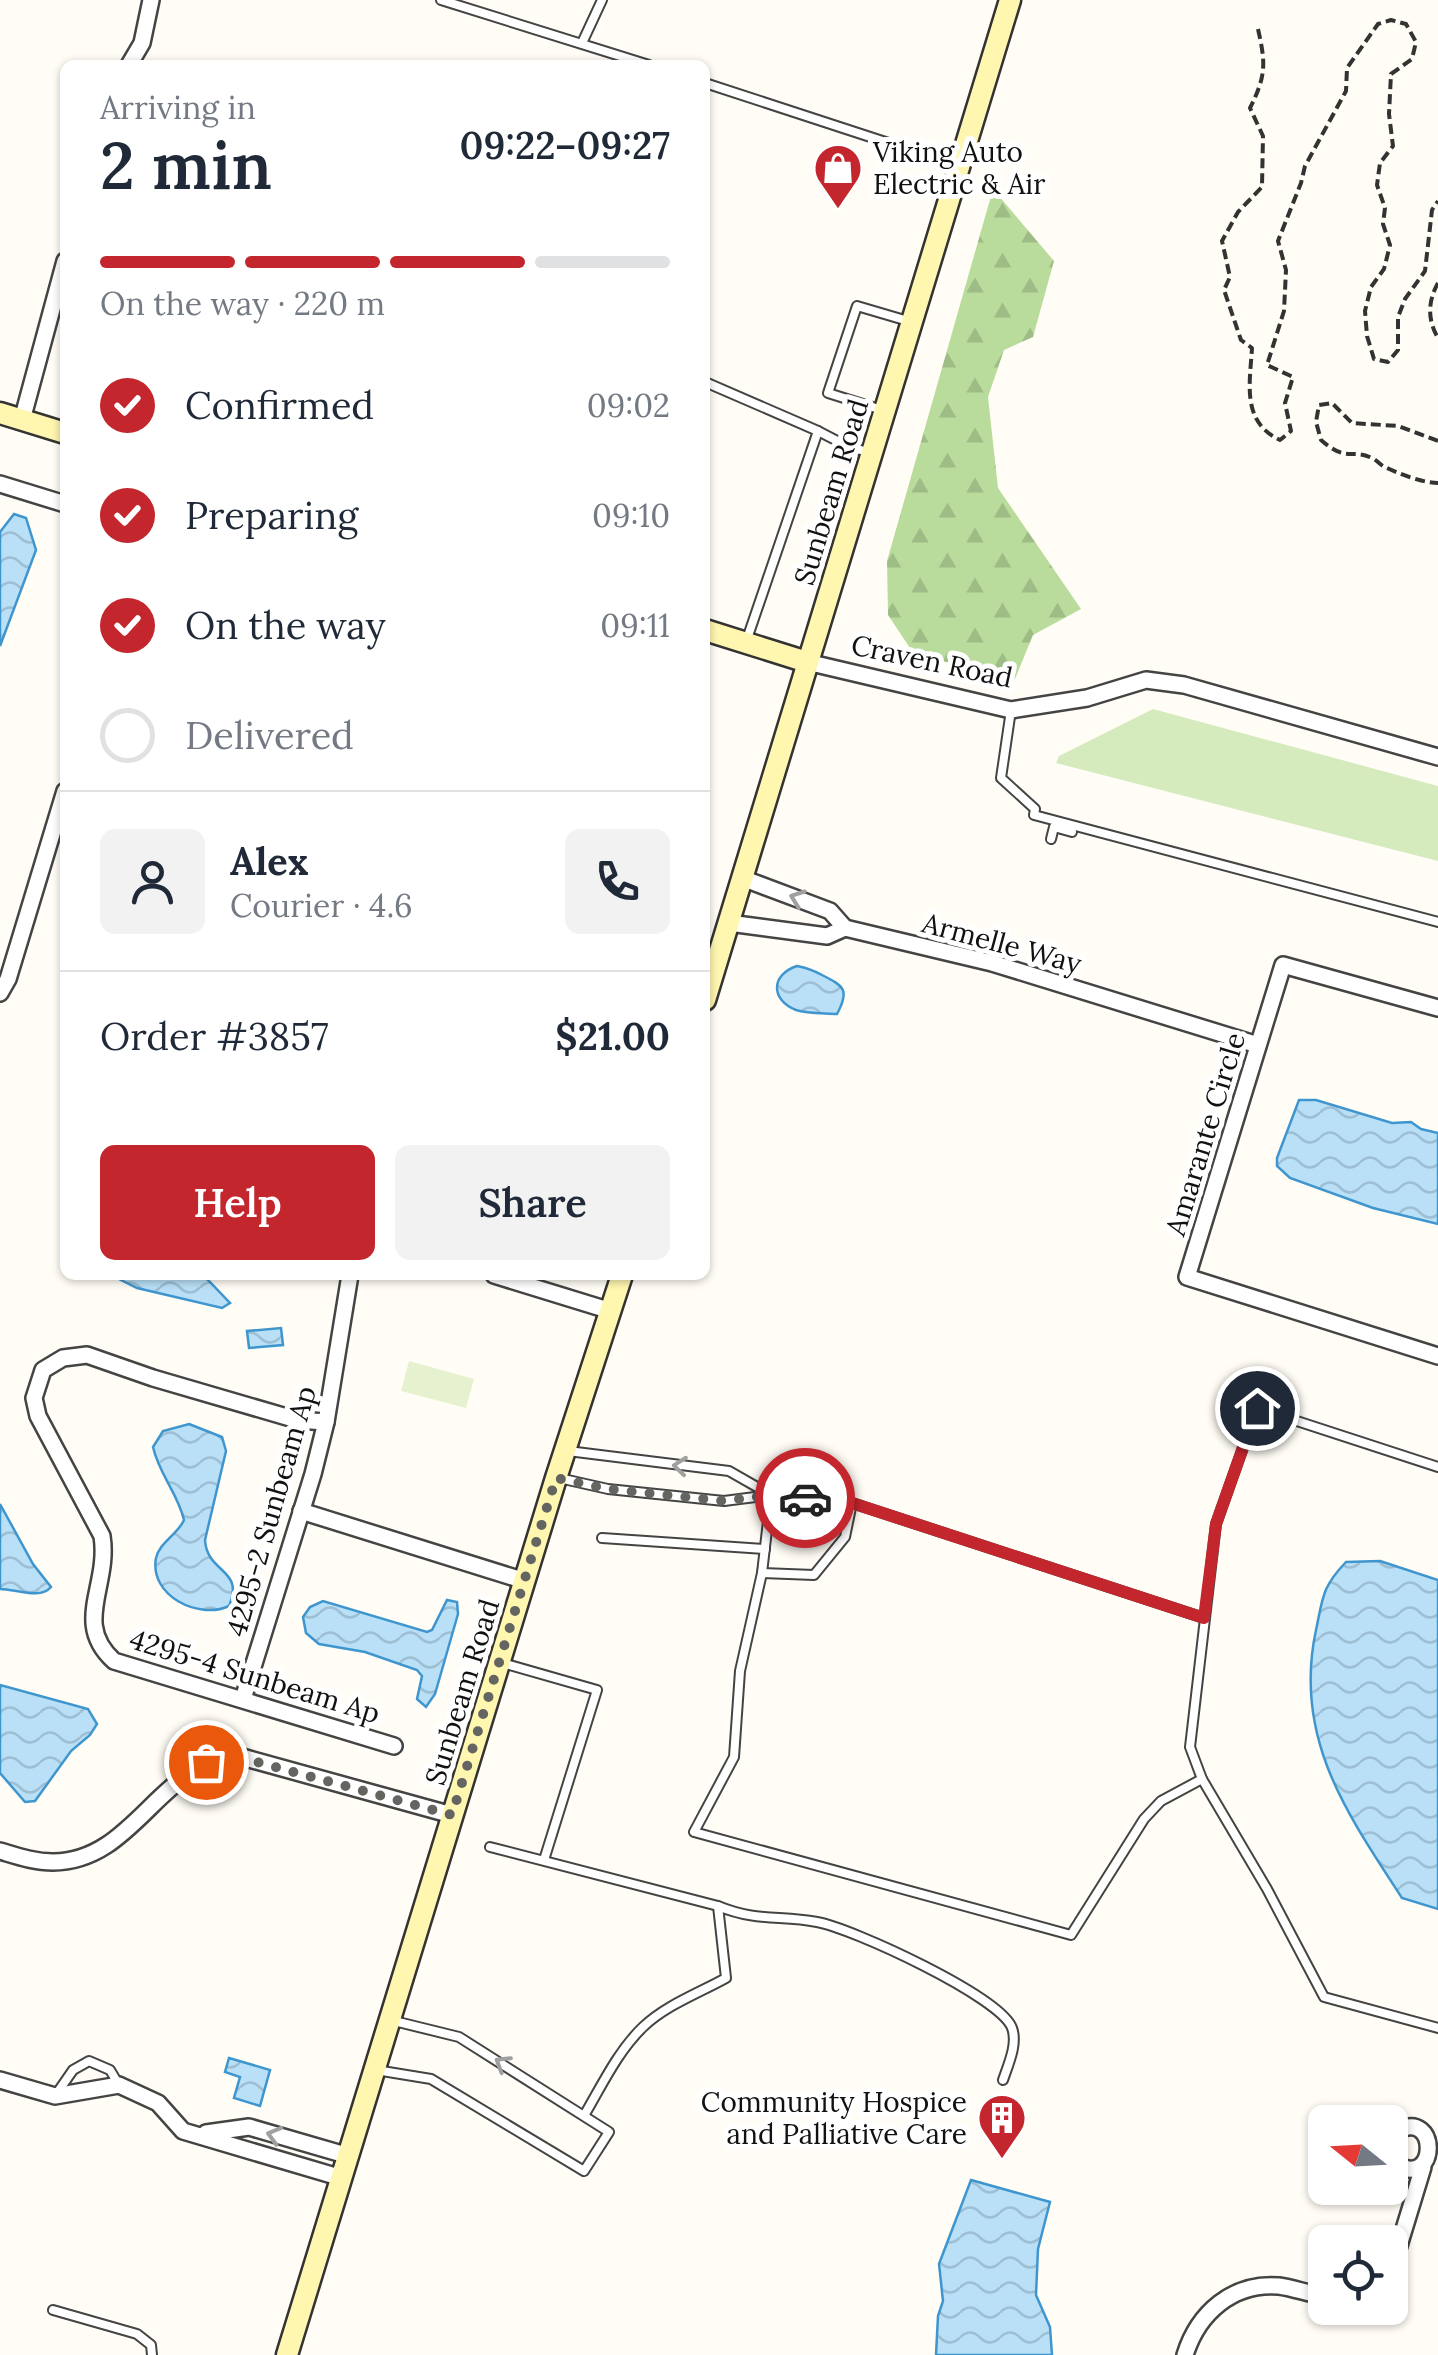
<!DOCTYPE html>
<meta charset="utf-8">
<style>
body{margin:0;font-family:Lora,serif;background:#f2f2f3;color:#1f2937;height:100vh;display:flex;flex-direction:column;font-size:38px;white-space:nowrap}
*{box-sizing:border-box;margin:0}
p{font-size:32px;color:#747a83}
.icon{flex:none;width:55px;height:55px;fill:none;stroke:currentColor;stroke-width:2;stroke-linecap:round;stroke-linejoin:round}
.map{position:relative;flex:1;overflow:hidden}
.side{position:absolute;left:60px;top:60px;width:650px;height:1220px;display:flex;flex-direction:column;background:#fff;border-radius:15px;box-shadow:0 2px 8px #0004}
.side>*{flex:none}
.needle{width:65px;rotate:288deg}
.controls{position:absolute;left:1308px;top:2105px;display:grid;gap:20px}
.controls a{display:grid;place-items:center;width:100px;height:100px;border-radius:15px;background:#fff;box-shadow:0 2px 8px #0004;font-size:50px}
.pin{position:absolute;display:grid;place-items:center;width:85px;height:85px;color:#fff;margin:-42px;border:5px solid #fff;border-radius:50%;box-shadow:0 2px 10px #0007}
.courier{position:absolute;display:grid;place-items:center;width:100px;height:100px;margin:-50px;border:8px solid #c4262e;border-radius:50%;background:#fff;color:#222;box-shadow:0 2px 12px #0007}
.head em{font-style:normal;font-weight:600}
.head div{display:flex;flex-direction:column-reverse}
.head{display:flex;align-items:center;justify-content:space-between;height:170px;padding:0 40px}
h1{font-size:65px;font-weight:600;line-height:75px}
.bar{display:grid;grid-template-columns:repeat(4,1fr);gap:15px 10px;align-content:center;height:120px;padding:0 40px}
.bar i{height:12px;border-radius:8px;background:#e0e1e3}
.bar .on{background:#c4262e}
.bar p{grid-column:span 4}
.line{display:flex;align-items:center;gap:25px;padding:0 40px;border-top:2px solid #e0e1e3}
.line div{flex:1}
.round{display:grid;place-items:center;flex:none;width:105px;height:105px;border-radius:15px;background:#f2f2f3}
ol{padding:0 40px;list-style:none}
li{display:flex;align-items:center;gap:30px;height:110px}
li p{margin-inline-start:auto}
li .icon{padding:10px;border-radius:50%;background:#c4262e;color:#fff;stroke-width:4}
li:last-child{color:#747a83}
li i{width:55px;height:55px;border:5px solid #e0e1e3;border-radius:50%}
.action{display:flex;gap:20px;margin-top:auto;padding:20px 40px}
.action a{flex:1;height:115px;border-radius:15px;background:#c4262e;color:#fff;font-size:40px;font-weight:600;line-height:115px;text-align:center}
.action a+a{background:#f2f2f3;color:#1f2937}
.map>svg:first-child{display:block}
.grass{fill:#d5ebbd}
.forest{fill:url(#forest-firs)}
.pitch{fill:#e6f2cf}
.water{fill:url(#water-waves);stroke:#3f96cf;stroke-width:2.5}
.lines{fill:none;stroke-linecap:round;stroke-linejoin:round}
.lane-casing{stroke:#444;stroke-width:12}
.street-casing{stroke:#444;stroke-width:20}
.secondary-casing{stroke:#333;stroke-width:25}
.path{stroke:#333;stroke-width:4;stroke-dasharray:10 5;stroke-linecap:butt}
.lane{stroke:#fff;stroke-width:8}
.street{stroke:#fff;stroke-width:15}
.secondary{stroke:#fff6b0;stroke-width:20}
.oneway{stroke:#a0a0a0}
.done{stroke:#646461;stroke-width:10;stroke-dasharray:0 18}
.route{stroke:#c4262e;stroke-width:12}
.labels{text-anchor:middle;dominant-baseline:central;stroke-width:10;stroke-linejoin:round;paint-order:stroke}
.poi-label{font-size:28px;fill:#111;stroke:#fff;text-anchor:start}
.street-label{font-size:28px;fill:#111;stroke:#fff}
</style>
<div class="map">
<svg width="1438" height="2355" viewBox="0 0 1438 2355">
<defs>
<pattern id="forest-firs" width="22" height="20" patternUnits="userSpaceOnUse" patternTransform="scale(2.5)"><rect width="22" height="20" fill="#b9dc9c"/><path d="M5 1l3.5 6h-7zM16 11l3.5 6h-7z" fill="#9ebc85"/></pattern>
<pattern id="water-waves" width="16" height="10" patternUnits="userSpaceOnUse" patternTransform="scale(2.5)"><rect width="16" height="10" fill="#b9e0f7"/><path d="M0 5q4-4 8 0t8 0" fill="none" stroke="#9ebfd3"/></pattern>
</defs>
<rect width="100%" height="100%" fill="#fffdf5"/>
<path class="grass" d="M1153,709l285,77v75l-382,-98 3,-7z"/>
<path class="forest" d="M993,189l61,72 -21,76 -29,13 -16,47 10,91 83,121 -48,26 -18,44 -101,-25 -26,-39 -1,-54z"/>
<path class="pitch" d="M409,1361l65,18 -8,29 -65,-17z"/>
<g class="water">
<path d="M14,514l12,4 10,32 -36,96v-114z"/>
<path d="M797,966c10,2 16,4 25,9 22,11 28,15 15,39 -13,-1 -29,0 -41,-4 -25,-10 -26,-35 1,-44z"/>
<path d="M1299,1100h17l76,23 19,-1 10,7 17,4v91l-65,-16 -83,-30 -13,-12v-8z"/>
<path d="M111,1275h88l9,5 22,23 -8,5 -85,-20z"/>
<path d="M281,1328l2,17 -34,3 -2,-17z"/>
<path d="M189,1424l33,13 4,14 -21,89c2,34 40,28 24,66 -30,14 -80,-10 -73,-48 3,-15 22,-24 28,-38 -6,-26 -25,-46 -31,-73l10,-16z"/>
<path d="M0,1504l33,60 18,23c-11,13 -35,2 -51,2z"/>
<path d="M1380,1561l58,19v329l-36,-11c-56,-86 -109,-161 -86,-268 7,-33 6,-43 30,-68z"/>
<path d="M447,1600l10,2 1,12 -23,80 -9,13 -9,-8 5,-23 -5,-6 -52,-18 -46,-8 -13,-11 -3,-16 7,-10 13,-6 104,31 5,-2z"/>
<path d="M0,1685l88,24 9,15 -7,11 -19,16 -36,50 -10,1 -25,-29z"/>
<path d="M229,2058l41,12 -10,36 -26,-8 6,-21 -15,-5z"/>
<path d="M971,2180l79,22 -12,47 -2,46 14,32 2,28h-116l2,-39 5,-15 -4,-37z"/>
</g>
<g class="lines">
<g class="lane-casing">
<g id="lane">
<path d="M441,0l208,65"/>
<path d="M582,43l20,-43"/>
<path d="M705,83l251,82"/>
<path d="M705,382l113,49 29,15 24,7"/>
<path d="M882,410l-54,-17 29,-87 51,15"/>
<path d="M747,639l71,-208"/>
<path d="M1011,710l-10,68 34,31 -1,6 404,107"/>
<path d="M1051,839l3,-12 18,5"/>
<path d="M568,1451l161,20 42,24"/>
<path d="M1438,1467l-181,-59 -41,116 -26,223 12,32 65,110 57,108 114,31"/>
<path d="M559,1478l49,11 116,12 47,-6 81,8 352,115"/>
<path d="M771,1495l-9,78 -22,98 -6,86 -40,75 377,103 73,-116 17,-18 41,-22"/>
<path d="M602,1538l163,11"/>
<path d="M762,1573l52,2 31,-38 7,-34"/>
<path d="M499,1662l98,28 -53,170"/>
<path d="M490,1847l228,59"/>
<path d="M376,2070l55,9 153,92 25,-39 -150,-95 -69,-17"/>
<path d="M55,2096l18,-26 16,-9 21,9 9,15"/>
<path d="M585,2114c17,-29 33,-63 58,-87 23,-22 56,-34 83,-49l-8,-72c39,16 61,9 99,16 35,6 184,75 195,106 6,16 -4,37 -9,52"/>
<path d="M53,2310l84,24 14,11 1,10"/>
</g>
</g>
<g class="street-casing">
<g id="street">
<path d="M129,65l13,-22 9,-43"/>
<path d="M22,420l43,-159"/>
<path d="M0,484l65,20"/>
<path d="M807,662l204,48 76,-12 59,-18 38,5 254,72"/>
<path d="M742,878l88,33 15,17"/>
<path d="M729,923l98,13 18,-8 147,35 266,82"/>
<path d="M0,993l8,-14 57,-188"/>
<path d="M1438,1008l-155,-43 -96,312 251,79"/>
<path d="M494,1275l117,36"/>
<path d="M326,1422l-29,-2 -144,-42 -66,-23 -24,3 -20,12 -9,28 4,18 64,120c8,50 -30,87 12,125l280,85"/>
<path d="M301,1511l224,70"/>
<path d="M243,1699l70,-225 13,-52 24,-147"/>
<path d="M0,1851c17,5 34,11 53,11 83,0 109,-107 189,-105l210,58"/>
<path d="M0,2080l55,16 64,-11 39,18 25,28 159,47"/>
<path d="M206,2133l43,-6 100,29"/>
<path d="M1390,2147l9,-17c39,-19 39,55 0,36l-9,-16"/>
<path d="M1390,2262l8,-13 25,-82"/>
<path d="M1185,2355c13,-42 48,-73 94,-69 15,2 30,8 46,10"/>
</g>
</g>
<g class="secondary-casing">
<g id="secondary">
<path d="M0,413l65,20"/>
<path d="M705,630l102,32"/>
<path d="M705,1000l305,-1000"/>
<path d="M287,2355l269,-877 66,-203"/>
</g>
</g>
<g class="path">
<path d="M1258,29c8,35 8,47 -8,79l13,28 -1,51 -24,25 -16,29 8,36 -6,13 17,50 11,8c-2,35 -11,74 28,92l11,-9 -6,-28 8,-26 -26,-12 17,-54 2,-41 -8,-29 23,-58 4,-17 41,-75 1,-23 31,-44 13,-4 15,4 10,18 -4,17 -21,15 -2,40 4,32 -13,17 -3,22 8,23 -2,16 7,21 -6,24 -13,18 -6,24 2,25 7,23 14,3 10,-12v-33l7,-18 20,-28 7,-61 6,-9"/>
<path d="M1438,283c-10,18 -11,36 0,55"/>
<path d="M1438,441l-40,-15 -46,-3 -20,-20 -13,2 -3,17 5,18c26,23 30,8 51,18 5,2 8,7 13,9 14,7 38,16 53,16"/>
</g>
<use href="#lane" class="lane"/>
<use href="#street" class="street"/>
<use href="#secondary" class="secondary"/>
</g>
<defs><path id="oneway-chevron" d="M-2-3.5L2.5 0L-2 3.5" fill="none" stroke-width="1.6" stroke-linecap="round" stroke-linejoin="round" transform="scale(2.5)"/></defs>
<g class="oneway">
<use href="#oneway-chevron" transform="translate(797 898) rotate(-160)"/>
<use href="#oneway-chevron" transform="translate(680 1466) rotate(-174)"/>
<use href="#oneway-chevron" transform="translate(502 2063) rotate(-148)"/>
<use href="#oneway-chevron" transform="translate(274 2135) rotate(-164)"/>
</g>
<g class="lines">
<path class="done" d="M206,1762l16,-5 20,1 210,57 104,-337 52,11 116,12 46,-6 35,3"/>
<path class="route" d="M805,1498l47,5 352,115 12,-94 41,-116"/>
</g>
<defs>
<g id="shop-pin" transform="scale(2.5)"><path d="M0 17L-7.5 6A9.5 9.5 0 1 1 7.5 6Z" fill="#c4262e" stroke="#fff"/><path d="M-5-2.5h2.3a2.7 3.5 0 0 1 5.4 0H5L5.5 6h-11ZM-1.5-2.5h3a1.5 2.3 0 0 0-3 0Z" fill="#fff"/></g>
<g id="building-pin" transform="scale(2.5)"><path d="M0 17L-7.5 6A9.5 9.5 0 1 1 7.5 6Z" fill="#c4262e" stroke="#fff"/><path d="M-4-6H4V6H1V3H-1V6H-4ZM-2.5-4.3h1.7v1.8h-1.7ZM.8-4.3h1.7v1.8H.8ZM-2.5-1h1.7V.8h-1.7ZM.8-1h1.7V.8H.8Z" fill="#fff"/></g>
</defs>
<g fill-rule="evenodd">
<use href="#shop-pin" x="838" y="168"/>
<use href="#building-pin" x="1002" y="2118"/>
</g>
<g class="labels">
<g class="poi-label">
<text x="873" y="152">Viking Auto<tspan x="873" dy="32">Electric &amp; Air</tspan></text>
<text x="967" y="2102" text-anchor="end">Community Hospice<tspan x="967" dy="32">and Palliative Care</tspan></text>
</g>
<g class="street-label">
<text transform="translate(831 492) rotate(-73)">Sunbeam Road</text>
<text transform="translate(932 661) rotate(12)">Craven Road</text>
<text transform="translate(1002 943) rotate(15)">Armelle Way</text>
<text transform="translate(1205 1134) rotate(-73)">Amarante Circle</text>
<text transform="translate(271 1511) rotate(-74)">4295-2 Sunbeam Ap</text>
<text transform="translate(255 1676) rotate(17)">4295-4 Sunbeam Ap</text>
<text transform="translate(462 1692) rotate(-73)">Sunbeam Road</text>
</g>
</g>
</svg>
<div class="controls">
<a><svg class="needle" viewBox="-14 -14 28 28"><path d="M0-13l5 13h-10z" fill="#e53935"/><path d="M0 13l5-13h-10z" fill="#747a83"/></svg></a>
<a><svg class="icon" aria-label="locate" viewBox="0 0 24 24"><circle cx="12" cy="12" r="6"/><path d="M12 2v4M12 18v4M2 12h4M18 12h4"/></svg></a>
</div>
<div class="pin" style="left:206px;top:1762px;background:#ea580c"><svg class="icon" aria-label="bag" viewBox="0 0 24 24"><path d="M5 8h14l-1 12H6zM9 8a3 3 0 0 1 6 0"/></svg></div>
<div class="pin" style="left:1257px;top:1408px;background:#1f2937"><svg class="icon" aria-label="home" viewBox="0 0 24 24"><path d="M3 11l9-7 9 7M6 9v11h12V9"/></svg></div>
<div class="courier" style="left:805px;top:1498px"><svg class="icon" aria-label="car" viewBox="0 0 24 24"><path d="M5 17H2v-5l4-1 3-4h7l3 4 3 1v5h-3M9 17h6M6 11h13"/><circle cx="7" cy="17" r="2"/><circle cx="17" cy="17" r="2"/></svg></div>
<section class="side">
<div class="head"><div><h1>2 min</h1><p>Arriving in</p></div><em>09:22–09:27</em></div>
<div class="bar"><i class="on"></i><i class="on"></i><i class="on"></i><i></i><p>On the way · 220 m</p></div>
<ol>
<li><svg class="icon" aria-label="check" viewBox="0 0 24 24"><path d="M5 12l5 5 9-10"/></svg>Confirmed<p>09:02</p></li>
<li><svg class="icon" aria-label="check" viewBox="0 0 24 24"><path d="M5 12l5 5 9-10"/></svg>Preparing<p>09:10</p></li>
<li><svg class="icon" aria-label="check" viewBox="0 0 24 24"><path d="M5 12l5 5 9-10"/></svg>On the way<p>09:11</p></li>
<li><i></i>Delivered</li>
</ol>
<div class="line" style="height:180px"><a class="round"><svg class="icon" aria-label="person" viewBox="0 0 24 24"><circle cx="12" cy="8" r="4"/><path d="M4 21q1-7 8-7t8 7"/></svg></a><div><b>Alex</b><p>Courier · 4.6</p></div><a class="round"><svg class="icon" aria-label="phone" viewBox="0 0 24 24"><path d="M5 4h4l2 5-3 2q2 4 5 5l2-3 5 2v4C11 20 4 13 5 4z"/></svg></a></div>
<div class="line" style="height:130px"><div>Order #3857</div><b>$21.00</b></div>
<div class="action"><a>Help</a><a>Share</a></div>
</section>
</div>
